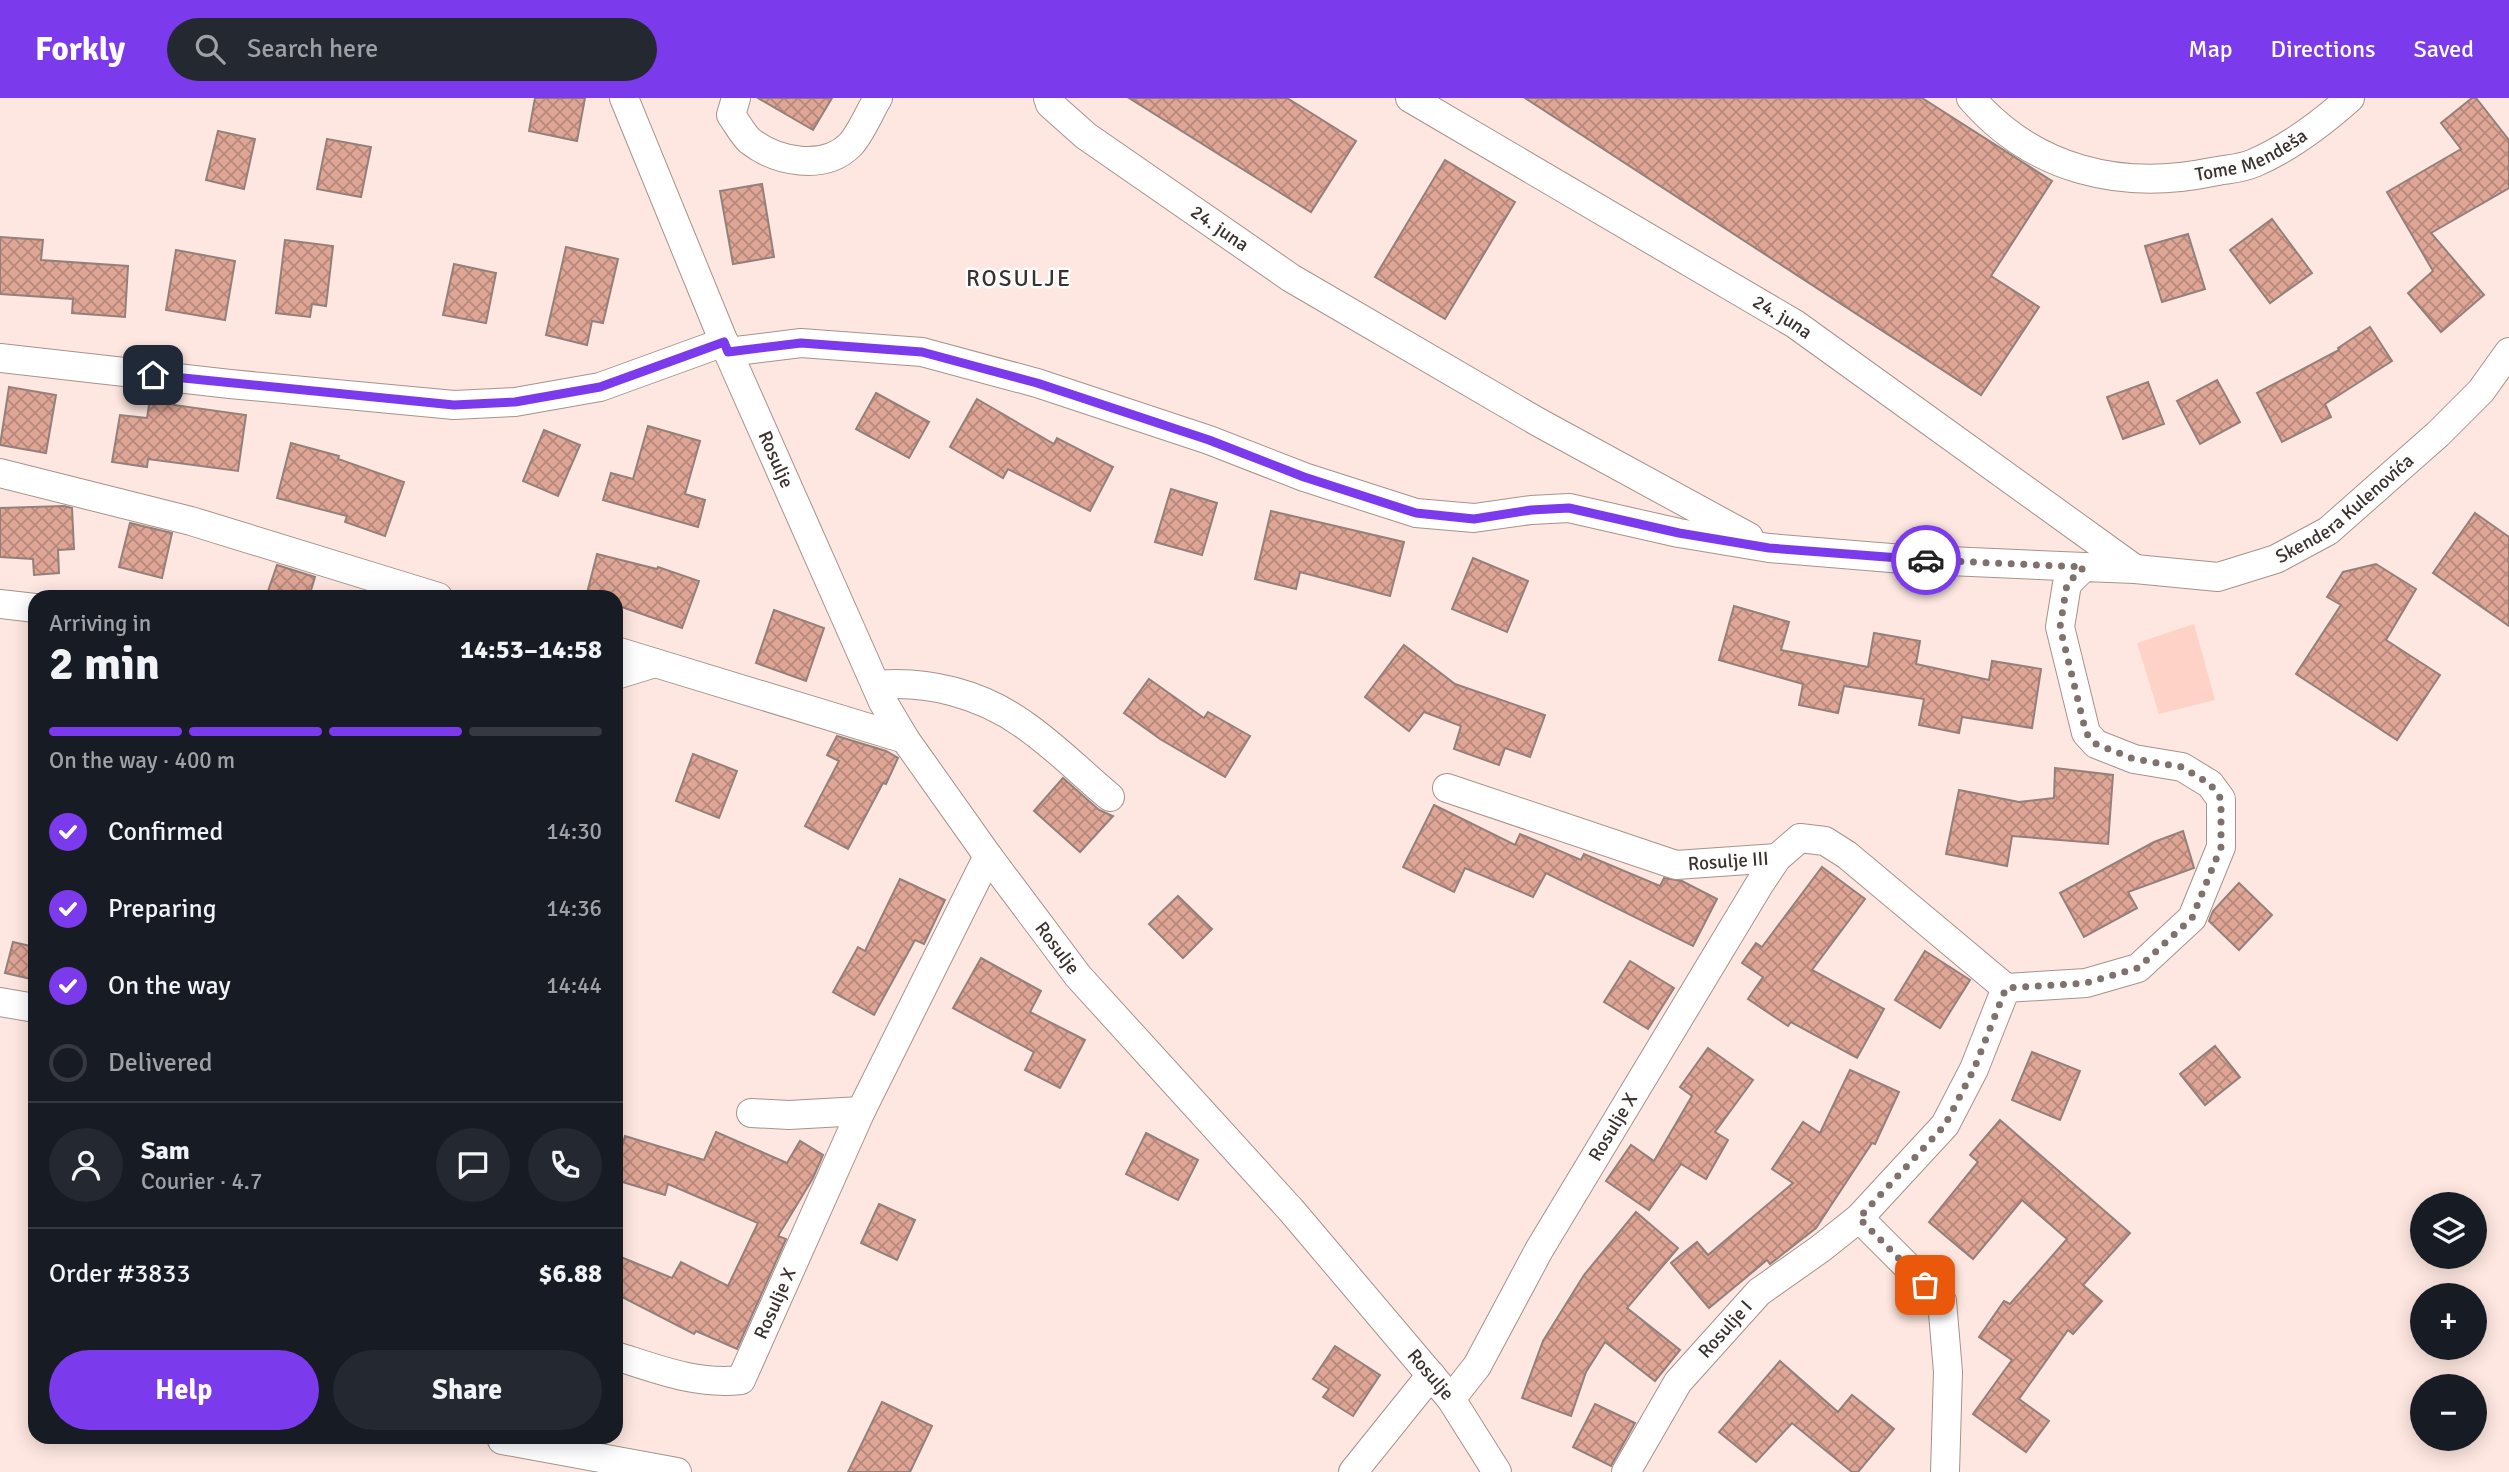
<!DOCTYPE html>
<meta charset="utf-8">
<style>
body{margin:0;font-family:Signika,sans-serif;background:#242831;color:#f1f3f6;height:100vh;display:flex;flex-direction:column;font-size:26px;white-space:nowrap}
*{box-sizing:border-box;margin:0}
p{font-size:23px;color:#9ea1a6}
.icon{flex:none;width:38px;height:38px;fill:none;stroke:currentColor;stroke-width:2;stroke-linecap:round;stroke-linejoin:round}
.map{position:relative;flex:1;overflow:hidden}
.drawer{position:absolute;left:28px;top:492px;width:595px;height:854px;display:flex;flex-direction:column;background:#171b24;border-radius:21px;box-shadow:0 4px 18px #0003}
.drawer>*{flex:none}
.tools{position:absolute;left:2410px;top:1094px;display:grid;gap:14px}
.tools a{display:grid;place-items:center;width:77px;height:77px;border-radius:50%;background:#171b24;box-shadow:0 4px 18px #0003;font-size:35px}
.pin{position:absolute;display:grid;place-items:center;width:60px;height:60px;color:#fff;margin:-30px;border-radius:14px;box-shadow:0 4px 10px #0006}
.courier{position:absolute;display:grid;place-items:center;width:70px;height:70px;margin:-35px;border:5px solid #7c3aed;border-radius:50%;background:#fff;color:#222;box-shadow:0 2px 9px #0007}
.overview em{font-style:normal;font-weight:700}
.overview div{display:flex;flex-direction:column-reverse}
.overview{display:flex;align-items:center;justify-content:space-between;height:119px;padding:0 21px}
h1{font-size:46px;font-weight:700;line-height:52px}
.bar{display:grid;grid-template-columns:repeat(4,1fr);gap:10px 7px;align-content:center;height:84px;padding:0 21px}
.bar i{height:9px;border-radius:5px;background:#363941}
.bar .active{background:#7c3aed}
.bar p{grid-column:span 4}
.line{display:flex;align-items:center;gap:18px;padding:0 21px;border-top:2px solid #363941}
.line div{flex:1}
.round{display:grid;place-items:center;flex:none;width:74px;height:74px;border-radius:37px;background:#242831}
ol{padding:0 21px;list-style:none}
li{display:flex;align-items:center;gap:21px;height:77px}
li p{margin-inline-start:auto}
li .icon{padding:7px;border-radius:50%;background:#7c3aed;color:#fff;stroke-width:4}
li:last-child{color:#9ea1a6}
li i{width:38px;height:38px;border:4px solid #363941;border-radius:50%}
.action{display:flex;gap:14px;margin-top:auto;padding:14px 21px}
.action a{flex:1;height:80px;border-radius:42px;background:#7c3aed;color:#fff;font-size:28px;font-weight:700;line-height:80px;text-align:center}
.action a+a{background:#242831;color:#f1f3f6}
header{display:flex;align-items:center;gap:42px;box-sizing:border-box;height:98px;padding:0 35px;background:#7c3aed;color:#fff}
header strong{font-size:33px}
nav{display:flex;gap:38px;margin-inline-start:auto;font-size:24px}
.search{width:490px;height:63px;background:#242831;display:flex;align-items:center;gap:18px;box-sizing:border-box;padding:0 24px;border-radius:38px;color:#9ea1a6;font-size:26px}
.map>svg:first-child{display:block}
.grass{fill:#fed2c6}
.building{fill:url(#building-cross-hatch);stroke:#94807a;stroke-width:2}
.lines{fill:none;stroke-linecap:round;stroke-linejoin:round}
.minor-casing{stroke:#a7928c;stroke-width:30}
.minor{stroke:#fff;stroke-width:28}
.done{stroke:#7f716e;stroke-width:7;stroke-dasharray:0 12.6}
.route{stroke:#7c3aed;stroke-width:9}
.labels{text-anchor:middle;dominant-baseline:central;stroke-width:5;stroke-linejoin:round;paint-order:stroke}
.street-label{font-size:19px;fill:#3b3230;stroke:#fff}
.quarter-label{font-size:23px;letter-spacing:2px;fill:#3b3230;stroke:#fff}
</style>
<header>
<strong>Forkly</strong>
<div class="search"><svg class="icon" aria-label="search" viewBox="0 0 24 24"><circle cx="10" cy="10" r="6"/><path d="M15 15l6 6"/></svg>Search here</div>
<nav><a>Map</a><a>Directions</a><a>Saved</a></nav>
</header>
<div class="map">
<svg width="2509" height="1374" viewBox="0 0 2509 1374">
<defs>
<pattern id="building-cross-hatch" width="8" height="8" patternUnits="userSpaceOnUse" patternTransform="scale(1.75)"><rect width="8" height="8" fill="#dfa696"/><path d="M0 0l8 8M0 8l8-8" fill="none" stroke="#b6887b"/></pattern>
</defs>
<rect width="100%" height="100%" fill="#fee7e0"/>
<path class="grass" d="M2194,526l21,76 -56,14 -22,-71z"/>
<g class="building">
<path d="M535,0h50l-8,43 -48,-10z"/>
<path d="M758,0h74l-19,32z"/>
<path d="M1129,0h158l69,43 -45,71z"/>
<path d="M1525,0h397l130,83 -61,95 48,31 -58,88z"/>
<path d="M2472,0h4l33,42v48l-78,45 53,62 -43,37 -33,-39 25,-22 -46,-79 74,-43 -20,-26z"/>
<path d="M218,33l37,8 -11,50 -38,-9z"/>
<path d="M327,41l44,8 -10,50 -44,-8z"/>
<path d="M1445,62l70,42 -70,117 -70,-42z"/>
<path d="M762,86l12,73 -41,7 -13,-73z"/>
<path d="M2272,121l40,54 -42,30 -40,-53z"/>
<path d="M2188,136l17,55 -43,13 -17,-56z"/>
<path d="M0,139l43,3 -2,20 87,6 -3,51 -53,-4 1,-14 -73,-5z"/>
<path d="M285,142l48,6 -7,60 -14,-2 -2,13 -34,-4z"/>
<path d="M566,149l52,12 -15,64 -11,-2 -5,24 -41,-10z"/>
<path d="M176,152l59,11 -10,59 -59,-10z"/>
<path d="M454,166l42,9 -10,50 -43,-8z"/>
<path d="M2370,229l22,34 -67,43 6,13 -49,25 -25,-49 82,-43 -1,-2z"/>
<path d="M2217,282l23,42 -40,22 -23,-43z"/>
<path d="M2148,284l16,42 -41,15 -16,-42z"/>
<path d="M9,289l47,8 -10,58 -46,-8z"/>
<path d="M151,295l24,4 -1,8 72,10 -8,56 -90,-12 -1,8 -35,-5 8,-47 27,3z"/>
<path d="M876,295l53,29 -20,36 -53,-29z"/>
<path d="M977,301l77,45 3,-6 56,29 -23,44 -82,-42 -5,9 -53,-31z"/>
<path d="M648,328l52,15 -15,53 20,6 -7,27 -95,-27 8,-27 22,6z"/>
<path d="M544,332l36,15 -22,51 -35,-15z"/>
<path d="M291,345l48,13 -1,3 66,23 -19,54 -40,-14 2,-6 -70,-18z"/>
<path d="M1171,391l46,14 -15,52 -47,-13z"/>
<path d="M64,408l8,2 2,41 -16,1 1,23 -25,2 -1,-16 -33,-2v-49z"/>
<path d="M1271,413l133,31 -14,54 -90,-24 -4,17 -41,-10z"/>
<path d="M2475,415l34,24v89l-76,-53z"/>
<path d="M130,425l42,10 -10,45 -43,-11z"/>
<path d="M597,456l60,15 1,-2 41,14 -17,47 -66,-23v-8h-30z"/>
<path d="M1473,460l55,23 -21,51 -55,-23z"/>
<path d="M2376,466l40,25 -30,51 54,35 -43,65 -101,-66 45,-69 -14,-8 16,-25z"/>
<path d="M277,467l38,12 -6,20h-43z"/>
<path d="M1734,508l55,16 -8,28 87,17 6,-34 46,8 -4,23 73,16 3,-19 49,8 -9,59 -70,-11 -3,16 -40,-8 5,-26 -80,-13 -6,27 -39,-8 4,-21 -84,-24z"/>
<path d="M774,512l50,18 -18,53 -50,-18z"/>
<path d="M1404,547l51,39 90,31 -15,42 -25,-9 -6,17 -45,-16 7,-23 -37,-14 -15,19 -44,-34z"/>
<path d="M1149,581l55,39 4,-6 42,24 -25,41 -65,-38 -36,-26z"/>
<path d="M837,638l49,15 12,7 -12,26 -3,-1 -35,66 -43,-23 34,-65 -12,-6z"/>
<path d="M693,656l44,17 -18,47 -43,-17z"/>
<path d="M2055,670l58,7 -5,69 -96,-8 -5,30 -61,-12 13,-64 60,12 35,-4z"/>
<path d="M1063,680l36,32 14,6 -33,36 -46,-41z"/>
<path d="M1434,707l81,40 5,-11 61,26 3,-6 76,32 4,-8 18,3 35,18 -24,47 -147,-73 -13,24 -68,-29 -11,24 -51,-25z"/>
<path d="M2183,733l11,37 -66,24 9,16 -53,29 -24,-44 94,-51z"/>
<path d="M1822,769l43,32 -53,71 72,39 -27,49 -66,-36 -3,4 -40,-27 15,-22 -21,-14 14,-20 6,4z"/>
<path d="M900,781l45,21 -21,44 -9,-4 -41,75 -41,-23 25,-45 7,4z"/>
<path d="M2239,785l33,32 -33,35 -30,-29 4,-10z"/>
<path d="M1178,798l34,33 -29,29 -34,-34z"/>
<path d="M13,844l22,5v33l-30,-7z"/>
<path d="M1925,853l45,29 -30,48 -45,-28z"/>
<path d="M981,860l60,33 -11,21 55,28 -25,48 -35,-18 9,-18 -81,-44z"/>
<path d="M1630,863l44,27 -26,41 -44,-27z"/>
<path d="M2215,948l25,31 -35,28 -25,-31z"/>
<path d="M1708,950l45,32 -38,52 13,8 -22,39 -25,-15 -32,46 -43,-29 25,-36 23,16 38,-65 -12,-9z"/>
<path d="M2032,954l48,19 -20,49 -48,-20z"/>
<path d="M1850,972l49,22 -24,52 -3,-1 -56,85 -46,36 -3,-4 -58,48 -38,-45 26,-21 11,13 85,-72 -21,-14 31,-47 17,11z"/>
<path d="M2000,1022l130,113 -47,52 19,16 -29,33 -5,-4 -49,69 30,22 -23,31 -53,-38 39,-54 -33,-23 25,-36 6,3 57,-65 -45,-39 -49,59 -44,-37 49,-60 -8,-7z"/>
<path d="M716,1034l71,31 13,-22 23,14 -10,23 -35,58 8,3 -49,110 -41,-18 -2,3 -78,-40v-39l56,23 9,-16 47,24 30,-63 -90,-39 -3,11 -49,-15v-13l9,-31 79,24z"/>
<path d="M1146,1035l52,27 -20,40 -52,-26z"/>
<path d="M879,1106l36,16 -18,40 -36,-17z"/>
<path d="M1636,1114l42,36 -51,60 53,42 -25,31 -50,-39 -19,30 -15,44 -49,-18 21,-57 41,-66z"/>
<path d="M1335,1248l45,29 -27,41 -30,-19 6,-8 -16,-10z"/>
<path d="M1780,1263l58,51 14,-17 42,34 -36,43h-6l-60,-49 -36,39 -37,-30z"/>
<path d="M882,1304l50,24 -22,46h-62z"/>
<path d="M1595,1306l40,19 -24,43 -38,-19z"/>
</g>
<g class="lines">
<g class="minor-casing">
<g id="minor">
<path id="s1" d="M624,0l104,254 155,350 22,37 83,117 90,120 213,234 160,189 46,73"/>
<path d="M736,0l-5,17c6,8 12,20 19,26 27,21 74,30 100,4 10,-10 20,-34 28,-47"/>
<path id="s2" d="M1048,0l2,6 36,32 205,142 247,144 211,115"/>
<path id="s3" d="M1410,0l385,226 340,245"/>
<path id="s4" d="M1971,0c62,72 150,93 241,74 13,-3 29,-3 42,-9 33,-14 69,-41 96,-65"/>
<path d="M728,254l73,-9 121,9 115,31 172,57 95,37 112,36 58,5 57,-8 38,-2 110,25 90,15 134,11 181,8"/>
<path d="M0,260l230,26 224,21 61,-3 85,-15 124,-45"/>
<path d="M0,375l191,48 247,76"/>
<path d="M0,506l35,4"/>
<path d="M616,553l289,88"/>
<path d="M616,577l39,-12"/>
<path d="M876,587c51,-5 105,9 147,39 31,21 58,49 87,73"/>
<path id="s5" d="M1447,690l229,77 101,-7"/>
<path d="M0,904l35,6"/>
<path d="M751,1015l38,2 72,-4"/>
<path d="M1859,1120l83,83 6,71 -3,100"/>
<path id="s6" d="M616,1258c41,13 81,29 125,24l120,-269 127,-255"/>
<path id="s7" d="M1451,1301l26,-33 62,-116 220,-365 18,-27 23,-20 25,3 22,14 159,133"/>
<path d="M502,1342l175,32"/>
<path d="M1353,1374l78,-97"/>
<path id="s8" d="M1626,1374l52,-90 81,-90 61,-43 39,-31 86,-93 29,-56 32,-81 80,-5 52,-15 54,-50 29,-71v-48l-11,-15 -28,-17 -48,-8 -38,-15 -10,-11 -26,-106 7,-43 17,-17 51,2 83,8 58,-18 52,-28 110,-97 43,-43 28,-39"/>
</g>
</g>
<use href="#minor" class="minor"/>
</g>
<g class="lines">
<path class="done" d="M1925,1187l-66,-67 86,-93 29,-56 32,-81 80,-5 52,-15 54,-50 29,-71v-48l-11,-15 -28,-17 -48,-8 -38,-15 -10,-11 -26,-106 7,-43 17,-17 -158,-7"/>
<path class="route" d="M153,277l301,30 61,-3 85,-15 124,-45 4,10 73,-9 121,9 115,31 172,57 95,37 112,36 58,6 57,-9 38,-2 110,25 90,15 157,12"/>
</g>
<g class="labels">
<g class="street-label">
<text stroke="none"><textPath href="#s4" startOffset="308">Tome Mendeša</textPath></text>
<text stroke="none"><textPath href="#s2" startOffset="217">24. juna</textPath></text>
<text stroke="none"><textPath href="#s3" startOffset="432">24. juna</textPath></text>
<text stroke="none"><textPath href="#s1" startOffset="392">Rosulje</textPath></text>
<text stroke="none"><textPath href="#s8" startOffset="1572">Skendera Kulenovića</textPath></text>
<text stroke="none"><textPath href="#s5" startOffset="294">Rosulje III</textPath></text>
<text stroke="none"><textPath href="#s1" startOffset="959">Rosulje</textPath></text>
<text stroke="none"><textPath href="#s7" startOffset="317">Rosulje X</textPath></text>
<text stroke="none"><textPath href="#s6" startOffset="212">Rosulje X</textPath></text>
<text stroke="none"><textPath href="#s8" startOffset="175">Rosulje I</textPath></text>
<text stroke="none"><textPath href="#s1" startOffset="1526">Rosulje</textPath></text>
</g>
<g class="quarter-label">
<text x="1019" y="180">ROSULJE</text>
</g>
</g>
</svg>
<div class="tools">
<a><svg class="icon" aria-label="layers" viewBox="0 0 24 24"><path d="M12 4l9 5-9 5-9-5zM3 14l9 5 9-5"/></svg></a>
<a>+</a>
<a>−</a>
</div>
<div class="pin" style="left:1925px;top:1187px;background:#ea580c"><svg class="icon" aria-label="bag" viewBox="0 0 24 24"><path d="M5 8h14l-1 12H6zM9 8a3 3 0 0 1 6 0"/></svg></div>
<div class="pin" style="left:153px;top:277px;background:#1f2937"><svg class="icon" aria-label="home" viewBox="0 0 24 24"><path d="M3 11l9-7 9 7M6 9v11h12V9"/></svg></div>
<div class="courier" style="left:1926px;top:462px"><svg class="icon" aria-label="car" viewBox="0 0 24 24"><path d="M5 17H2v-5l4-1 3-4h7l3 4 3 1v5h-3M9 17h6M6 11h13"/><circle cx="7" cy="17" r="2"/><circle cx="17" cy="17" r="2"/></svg></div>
<section class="drawer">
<div class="overview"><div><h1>2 min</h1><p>Arriving in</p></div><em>14:53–14:58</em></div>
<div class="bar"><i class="active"></i><i class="active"></i><i class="active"></i><i></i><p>On the way · 400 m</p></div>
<ol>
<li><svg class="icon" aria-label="check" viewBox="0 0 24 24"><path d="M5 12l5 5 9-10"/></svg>Confirmed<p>14:30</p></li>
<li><svg class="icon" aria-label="check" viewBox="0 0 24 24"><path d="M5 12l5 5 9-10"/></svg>Preparing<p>14:36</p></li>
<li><svg class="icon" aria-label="check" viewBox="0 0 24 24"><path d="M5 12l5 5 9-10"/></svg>On the way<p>14:44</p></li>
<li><i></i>Delivered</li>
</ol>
<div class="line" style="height:126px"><a class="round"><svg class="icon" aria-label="person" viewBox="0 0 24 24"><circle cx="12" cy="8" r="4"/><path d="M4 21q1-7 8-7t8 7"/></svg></a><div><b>Sam</b><p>Courier · 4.7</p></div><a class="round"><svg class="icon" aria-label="chat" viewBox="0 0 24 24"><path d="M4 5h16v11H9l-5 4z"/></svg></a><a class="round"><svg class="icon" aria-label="phone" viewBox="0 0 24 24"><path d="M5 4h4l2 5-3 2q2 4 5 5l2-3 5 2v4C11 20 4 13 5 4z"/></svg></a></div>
<div class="line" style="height:91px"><div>Order #3833</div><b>$6.88</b></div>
<div class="action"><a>Help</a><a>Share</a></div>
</section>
</div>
